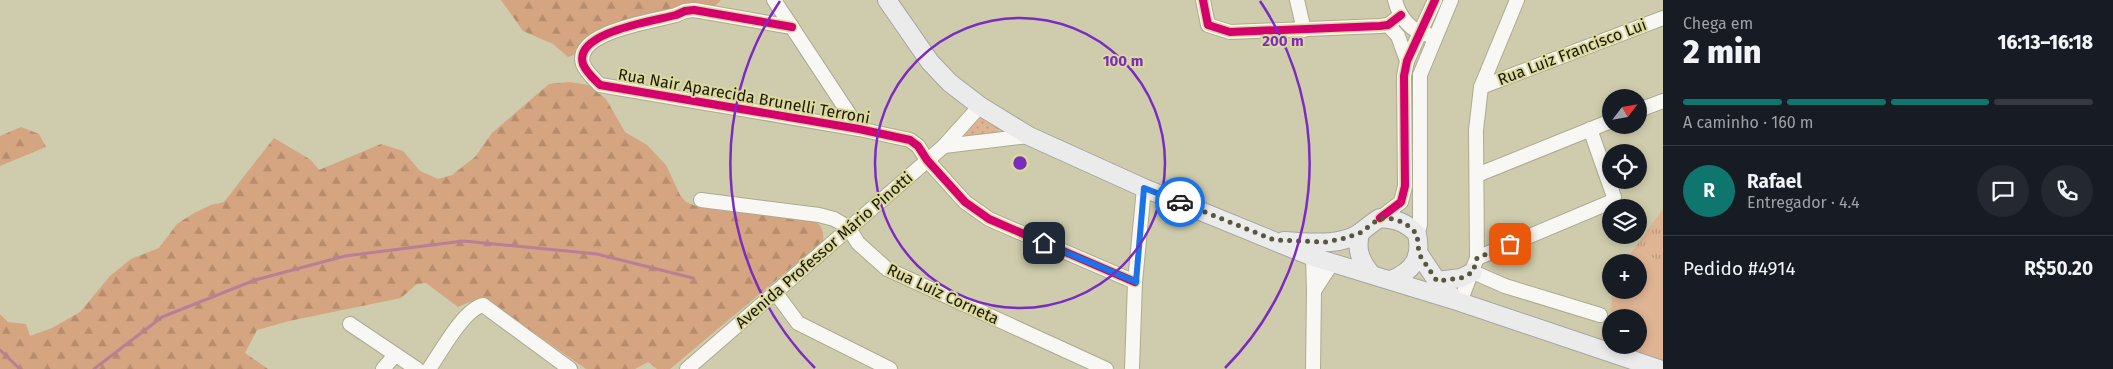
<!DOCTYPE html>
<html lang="pt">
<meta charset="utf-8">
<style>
body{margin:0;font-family:"Fira Sans",sans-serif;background:#242831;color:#f1f3f6;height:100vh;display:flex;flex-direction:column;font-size:19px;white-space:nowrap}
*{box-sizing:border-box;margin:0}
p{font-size:16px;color:#9ea1a6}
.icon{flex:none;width:28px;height:28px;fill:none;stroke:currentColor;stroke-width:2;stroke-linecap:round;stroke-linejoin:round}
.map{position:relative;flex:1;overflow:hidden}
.details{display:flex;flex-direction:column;background:#171b24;width:450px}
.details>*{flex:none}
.needle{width:32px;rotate:59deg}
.controls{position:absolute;left:1602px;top:89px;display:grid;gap:10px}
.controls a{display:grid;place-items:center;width:45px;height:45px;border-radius:50%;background:#171b24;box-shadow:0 2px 8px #0003;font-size:25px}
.pin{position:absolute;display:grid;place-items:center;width:42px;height:42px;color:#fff;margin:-21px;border-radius:10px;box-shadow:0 2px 8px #0006}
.courier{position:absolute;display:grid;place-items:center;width:50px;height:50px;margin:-25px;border:4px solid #1a73e8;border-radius:50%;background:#fff;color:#222;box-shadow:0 1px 6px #0007}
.headline em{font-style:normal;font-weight:800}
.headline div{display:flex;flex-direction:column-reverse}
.headline{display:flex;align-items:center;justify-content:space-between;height:85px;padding:0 20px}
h1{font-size:32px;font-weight:800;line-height:38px}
.bar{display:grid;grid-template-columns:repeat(4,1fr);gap:8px 5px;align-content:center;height:60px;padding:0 20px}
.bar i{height:6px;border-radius:4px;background:#363941}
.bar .on{background:#0f766e}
.bar p{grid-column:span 4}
.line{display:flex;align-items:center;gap:12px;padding:0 20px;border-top:1px solid #363941}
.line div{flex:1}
.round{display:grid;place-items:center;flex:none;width:52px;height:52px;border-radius:26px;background:#242831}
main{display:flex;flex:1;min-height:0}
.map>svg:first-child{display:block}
.grass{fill:url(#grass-tufts)}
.forest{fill:url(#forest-firs)}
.park{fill:url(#park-dots)}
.garden{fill:#deb493;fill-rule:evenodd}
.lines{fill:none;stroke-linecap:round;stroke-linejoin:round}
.stream{stroke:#b87f97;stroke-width:3}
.minor-casing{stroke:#acaa91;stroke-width:16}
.major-casing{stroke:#a6a59f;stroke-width:20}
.minor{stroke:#f8f7f3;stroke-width:14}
.major{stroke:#ecebec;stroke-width:18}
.cycleway-casing{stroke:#dcd99e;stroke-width:11}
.cycleway{stroke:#d6006c;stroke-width:8}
.done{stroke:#58563d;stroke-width:5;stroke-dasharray:0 9}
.route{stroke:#1a73e8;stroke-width:6}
.ring{fill:none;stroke:#7b2cbf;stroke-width:2.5}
.labels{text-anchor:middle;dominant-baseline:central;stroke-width:4;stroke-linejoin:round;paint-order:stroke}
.street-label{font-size:16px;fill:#191702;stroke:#dcd99e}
.centre{fill:#7b2cbf;stroke:#dcd99e;stroke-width:2.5}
.ring-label{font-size:15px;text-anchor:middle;font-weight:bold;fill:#7b2cbf;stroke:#dcd99e;stroke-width:4;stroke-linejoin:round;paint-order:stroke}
</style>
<main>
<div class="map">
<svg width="1663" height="369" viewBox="0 0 1663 369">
<defs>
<pattern id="grass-tufts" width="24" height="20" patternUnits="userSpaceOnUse" patternTransform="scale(1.25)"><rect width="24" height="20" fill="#deb493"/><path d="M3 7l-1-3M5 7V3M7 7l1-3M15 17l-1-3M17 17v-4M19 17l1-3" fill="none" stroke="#be9a7d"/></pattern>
<pattern id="forest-firs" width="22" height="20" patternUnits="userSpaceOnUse" patternTransform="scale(1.25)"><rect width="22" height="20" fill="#d5a480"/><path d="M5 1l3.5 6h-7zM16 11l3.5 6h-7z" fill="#b68c6d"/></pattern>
<pattern id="park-dots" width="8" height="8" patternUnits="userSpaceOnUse" patternTransform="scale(1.25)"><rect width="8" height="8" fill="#deb493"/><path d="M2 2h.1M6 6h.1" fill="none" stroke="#be9a7d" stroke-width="1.8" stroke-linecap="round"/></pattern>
</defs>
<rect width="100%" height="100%" fill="#ceccac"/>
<path class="grass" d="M1663,209v53l-30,-12z"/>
<g class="forest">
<path d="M501,0h220l-9,9 -36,-1 -87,28 -9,9 -3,9 -9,3 -15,-13 -30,-13z"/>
<path d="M570,82l18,3 18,14 19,33 22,13 19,20 14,30 6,7 10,4 107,10c13,4 22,9 20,25l-153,128h-13l-9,-7 -13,7h-49l-95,-66c-13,-4 -21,-2 -33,4l-32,-24 -9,1 -16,14 -112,23 -32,9 -12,23 23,16h-268v-55l8,8 18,2 4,12 22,-8 28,-16 30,-36 21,-17 28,-11 18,-24 17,-11 17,-8 13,-3 50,-64 37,22 8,10 62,-26 22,7 17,20 18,8 14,-4 23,-18 17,-24 57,-49z"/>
<path d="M21,127l18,7 7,13 -46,19v-30z"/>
</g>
<path class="park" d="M982,117l16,8 1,8 -31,6 -4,-6z"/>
<path class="garden" d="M1633,250l30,12v99l-63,-19 11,-33 2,-19h26v-28h-16zM1611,318h28v27h-28z"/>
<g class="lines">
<g class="stream">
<path d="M0,350l20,19"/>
<path d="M94,369l68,-52 93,-37 90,-24 118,-15 134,13 96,24"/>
</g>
<g class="minor-casing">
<g id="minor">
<path d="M774,0l85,129"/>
<path d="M1203,0l5,25 22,7 150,-6 8,-1 13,-10"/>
<path d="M1297,0l7,30"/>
<path d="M1395,0c4,17 16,32 34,35"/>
<path d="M1388,25l10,11 9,25"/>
<path d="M792,27l-98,-17 -9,1 -9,4c-22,6 -103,17 -93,49 3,8 11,15 17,21l259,44 51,11 8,6 9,14 38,42 24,17 146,63"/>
<path d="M1481,87l182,-69"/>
<path d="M1639,110l24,-9"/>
<path d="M944,146l85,-10"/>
<path d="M1477,175l134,-54"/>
<path d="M701,200l118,15 15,4 14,8 10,16 29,26 219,100"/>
<path d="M1380,218l21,-16 4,-16 -1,-110 3,-15 28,-61"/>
<path d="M1417,234l3,-9v-150l31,-75"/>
<path d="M1313,257l1,34 -1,78"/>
<path d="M1477,258l136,-57 1,-4 -24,-68"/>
<path d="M1473,272l32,14 95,29"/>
<path d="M1314,291l18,-28"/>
<path d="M775,292l23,31 92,46"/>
<path d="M1460,302l17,-44 -1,-128 5,-43 36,-87"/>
<path d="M350,324l67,45"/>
<path d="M383,369l12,-14"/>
<path d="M429,369c12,-17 34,-59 54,-64l87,64"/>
<path d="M687,369l257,-223 36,-40"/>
<path d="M1132,369l3,-87 9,-94"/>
</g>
</g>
<g class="major-casing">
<g id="major">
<path d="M887,0l43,62 20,21 30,23 49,30 115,52 169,69 147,45 199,67"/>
<path d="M1360,233c-4,17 0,27 11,41"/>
<path d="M1284,241c24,1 57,6 77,-9 6,-5 12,-10 19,-14 15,1 26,4 37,16 5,23 -3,37 -26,46"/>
<path d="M1419,254l18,27 17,18"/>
<path d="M1437,281l24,-3 12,-6"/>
</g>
</g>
<use href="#minor" class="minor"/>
<use href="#major" class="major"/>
<g class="cycleway-casing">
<g id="cycleway">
<path d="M1203,0l5,25 22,7 150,-6 8,-1 13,-10"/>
<path d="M792,27l-98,-17 -9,1 -9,4c-22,6 -103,17 -93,49 3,8 11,15 17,21l259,44 51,11 8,6 9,14 38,42 24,17 146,63"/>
<path d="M1380,218l21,-16 4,-16 -1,-110 3,-15 28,-61"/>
</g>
</g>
<use href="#cycleway" class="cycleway"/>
</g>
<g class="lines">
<path class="done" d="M1180,202l94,38 51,2 17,-3 18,-6 20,-15 14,1 11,4 12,11 2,20 18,27 24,-3 12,-6 4,-14 33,-14"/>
<path class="route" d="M1044,243l92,39 8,-94 36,14"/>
</g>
<g class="ring">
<circle cx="1020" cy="163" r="145"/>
<path d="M815 368A290 290 0 0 1 780 1M1260 1A290 290 0 0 1 1225 368"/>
</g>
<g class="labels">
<g class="street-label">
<text transform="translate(1572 52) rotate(-21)">Rua Luiz Francisco Lui</text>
<text transform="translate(744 96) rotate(10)">Rua Nair Aparecida Brunelli Terroni</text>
<text transform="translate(824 250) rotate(-41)">Avenida Professor Mário Pinotti</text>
<text transform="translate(943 294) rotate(25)">Rua Luiz Corneta</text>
</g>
</g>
<circle cx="1020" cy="163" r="8" class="centre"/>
<g class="ring-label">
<text x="1283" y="46">200 m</text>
<text x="1123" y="66">100 m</text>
</g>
</svg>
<div class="controls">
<a><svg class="needle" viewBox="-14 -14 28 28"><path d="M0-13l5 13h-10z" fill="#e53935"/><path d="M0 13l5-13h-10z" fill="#9ea1a6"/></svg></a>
<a><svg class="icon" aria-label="locate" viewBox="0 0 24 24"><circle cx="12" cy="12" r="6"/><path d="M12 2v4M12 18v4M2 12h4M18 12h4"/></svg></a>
<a><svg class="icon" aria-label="layers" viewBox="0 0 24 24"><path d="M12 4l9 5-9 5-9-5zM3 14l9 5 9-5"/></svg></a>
<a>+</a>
<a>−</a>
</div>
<div class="pin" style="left:1510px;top:244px;background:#ea580c"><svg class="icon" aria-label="bag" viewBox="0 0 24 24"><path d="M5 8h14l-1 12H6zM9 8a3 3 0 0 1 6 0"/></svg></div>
<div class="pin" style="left:1044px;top:243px;background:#1f2937"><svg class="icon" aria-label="home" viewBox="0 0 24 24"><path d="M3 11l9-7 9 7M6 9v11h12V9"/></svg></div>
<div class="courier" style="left:1180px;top:202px"><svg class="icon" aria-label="car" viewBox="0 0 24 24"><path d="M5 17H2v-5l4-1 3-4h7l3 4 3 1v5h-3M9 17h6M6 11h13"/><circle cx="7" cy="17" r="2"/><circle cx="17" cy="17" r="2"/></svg></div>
</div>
<section class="details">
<div class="headline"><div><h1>2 min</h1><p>Chega em</p></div><em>16:13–16:18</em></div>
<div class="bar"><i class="on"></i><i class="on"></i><i class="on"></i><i></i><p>A caminho · 160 m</p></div>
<div class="line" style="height:90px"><b class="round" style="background:#0f766e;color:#fff">R</b><div><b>Rafael</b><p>Entregador · 4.4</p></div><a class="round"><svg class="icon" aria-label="chat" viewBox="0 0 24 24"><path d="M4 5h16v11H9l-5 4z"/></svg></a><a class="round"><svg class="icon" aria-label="phone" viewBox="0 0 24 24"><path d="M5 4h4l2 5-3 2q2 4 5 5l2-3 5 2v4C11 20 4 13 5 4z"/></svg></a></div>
<div class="line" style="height:65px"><div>Pedido #4914</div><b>R$50.20</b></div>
</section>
</main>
